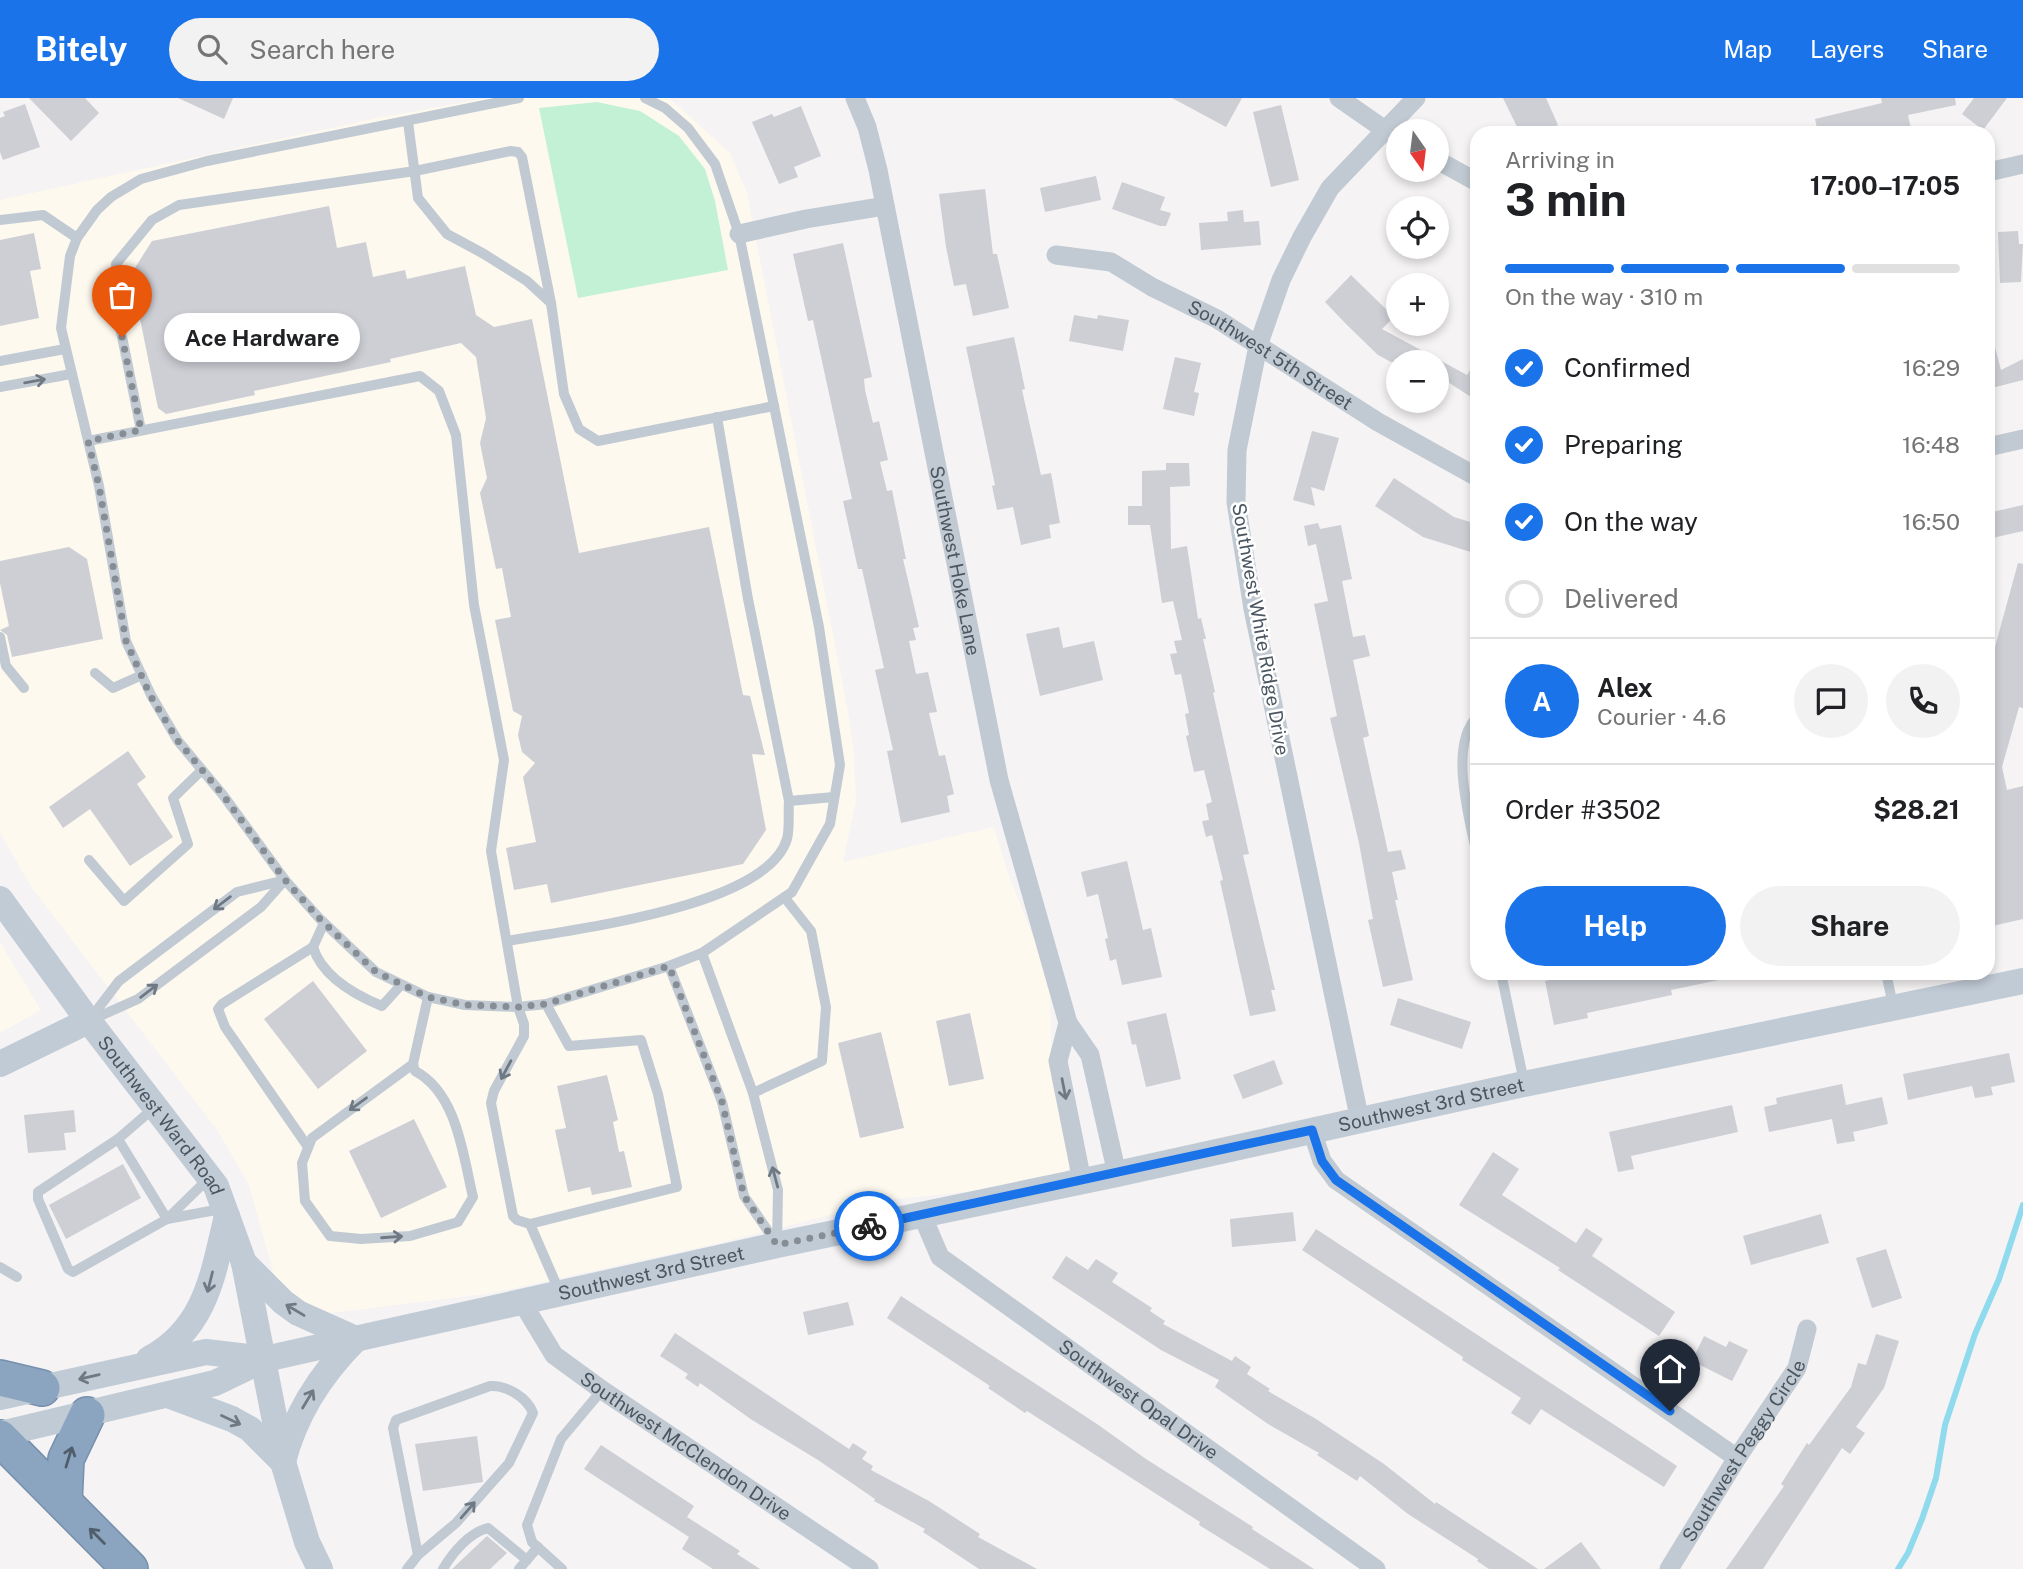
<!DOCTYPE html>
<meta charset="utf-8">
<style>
body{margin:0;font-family:"Public Sans",sans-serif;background:#f2f2f2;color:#202124;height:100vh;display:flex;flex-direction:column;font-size:26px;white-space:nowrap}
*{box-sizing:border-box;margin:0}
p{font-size:23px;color:#757577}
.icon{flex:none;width:38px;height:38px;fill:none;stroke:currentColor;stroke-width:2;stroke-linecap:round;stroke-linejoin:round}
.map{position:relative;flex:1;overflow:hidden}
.side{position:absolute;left:1470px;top:28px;width:525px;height:854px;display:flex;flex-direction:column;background:#fff;border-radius:21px;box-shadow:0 4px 10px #0003}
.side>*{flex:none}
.needle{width:46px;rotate:166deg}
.fabs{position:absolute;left:1386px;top:21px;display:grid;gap:14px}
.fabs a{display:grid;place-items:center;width:63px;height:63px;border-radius:50%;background:#fff;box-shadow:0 4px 10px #0003;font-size:35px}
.pin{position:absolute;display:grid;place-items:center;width:60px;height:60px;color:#fff;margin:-72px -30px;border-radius:50% 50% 50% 0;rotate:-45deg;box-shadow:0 0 7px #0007}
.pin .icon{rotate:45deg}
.courier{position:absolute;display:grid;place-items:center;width:70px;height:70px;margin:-35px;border:5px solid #1a73e8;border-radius:50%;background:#fff;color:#222;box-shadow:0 2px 9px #0007}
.bubble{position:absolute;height:49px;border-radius:24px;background:#fff;box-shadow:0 4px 10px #0003;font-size:23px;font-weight:700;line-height:49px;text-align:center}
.headline em{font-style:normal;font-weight:700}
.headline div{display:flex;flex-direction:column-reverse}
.headline{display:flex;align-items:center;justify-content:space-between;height:119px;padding:0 35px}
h1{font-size:46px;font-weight:700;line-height:52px}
.bar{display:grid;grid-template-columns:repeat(4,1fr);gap:10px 7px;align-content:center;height:84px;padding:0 35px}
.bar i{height:9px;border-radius:5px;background:#e0e0e0}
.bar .current{background:#1a73e8}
.bar p{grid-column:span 4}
.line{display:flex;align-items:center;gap:18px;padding:0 35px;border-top:2px solid #e0e0e0}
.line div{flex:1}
.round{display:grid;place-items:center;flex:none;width:74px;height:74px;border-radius:37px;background:#f2f2f2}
ol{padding:0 35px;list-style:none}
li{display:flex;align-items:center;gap:21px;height:77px}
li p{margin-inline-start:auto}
li .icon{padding:7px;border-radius:50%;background:#1a73e8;color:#fff;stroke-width:4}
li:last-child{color:#757577}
li i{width:38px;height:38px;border:4px solid #e0e0e0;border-radius:50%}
.cta{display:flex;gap:14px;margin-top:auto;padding:14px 35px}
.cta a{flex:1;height:80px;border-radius:42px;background:#1a73e8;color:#fff;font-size:28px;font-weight:700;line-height:80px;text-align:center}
.cta a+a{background:#f2f2f2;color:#202124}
header{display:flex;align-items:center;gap:42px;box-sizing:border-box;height:98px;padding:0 35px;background:#1a73e8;color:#fff}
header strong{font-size:33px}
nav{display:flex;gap:38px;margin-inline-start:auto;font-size:24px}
.search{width:490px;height:63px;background:#f2f2f2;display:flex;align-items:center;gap:18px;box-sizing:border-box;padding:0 24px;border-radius:38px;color:#757577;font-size:26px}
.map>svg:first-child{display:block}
.commercial{fill:#fdf9ef}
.green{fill:#c3f1d5}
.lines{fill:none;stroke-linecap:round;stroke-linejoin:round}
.stream{stroke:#90daee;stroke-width:6}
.building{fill:#cdcfd5}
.highway-casing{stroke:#7690ad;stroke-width:38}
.lane{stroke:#c1cad2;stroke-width:10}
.street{stroke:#c1cad2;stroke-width:19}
.secondary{stroke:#c1cbd6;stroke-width:26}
.highway{stroke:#8ba5c1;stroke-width:35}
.oneway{stroke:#6e7983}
.oneway2{stroke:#6e7984}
.oneway3{stroke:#505e6b}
.done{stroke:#868d94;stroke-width:7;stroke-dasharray:0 12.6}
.route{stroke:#1a73e8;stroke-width:9}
.labels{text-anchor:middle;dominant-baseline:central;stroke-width:5;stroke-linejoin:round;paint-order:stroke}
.street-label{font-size:19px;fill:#4a5661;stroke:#fff}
</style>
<header>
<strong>Bitely</strong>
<div class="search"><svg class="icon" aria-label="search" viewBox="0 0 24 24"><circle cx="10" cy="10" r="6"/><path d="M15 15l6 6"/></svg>Search here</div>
<nav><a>Map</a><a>Layers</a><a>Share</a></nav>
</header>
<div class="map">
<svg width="2023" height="1471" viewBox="0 0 2023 1471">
<rect width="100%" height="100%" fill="#f5f3f3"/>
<g class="commercial">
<path d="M487,0h182l61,55 17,40 101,519 6,42 2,47 -13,61 151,-35 13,44 29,73 14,52 2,73 19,96 -11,13 -24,7 -140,14 -181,45 -223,49 -161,20 -35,-5 -19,-22 -28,-101 -31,-54 -186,-243 -32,-55v-633l377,-82z"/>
<path d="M0,844l41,68 -41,23z"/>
</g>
<path class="green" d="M597,4l43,9 39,25 26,33 10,32 13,69 -150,28 -39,-190z"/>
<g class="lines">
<path class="stream" d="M1898,1471l10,-16 14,-34 14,-41 9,-53 30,-91 24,-55 24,-74"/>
</g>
<g class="building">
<path d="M29,0h56l14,15 -28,28z"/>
<path d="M178,0h55l-9,21z"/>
<path d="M1172,0h70l-16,29z"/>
<path d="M1503,0h43l12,27 -19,8h-19z"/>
<path d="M1881,0h74l1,7 -48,10 4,18h-24l-1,-5 -22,5h-47l-3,-14 67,-16z"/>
<path d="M1974,0h33l-24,32 -21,-16z"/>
<path d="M25,6l15,43 -37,13 -3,-8v-34l5,-2 -2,-4z"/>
<path d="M1281,7l18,75 -28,7 -18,-75z"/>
<path d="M801,8l20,50 -27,11 4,10 -19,7 -27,-62 20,-8 2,3z"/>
<path d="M1096,78l5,24 -56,12 -5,-24z"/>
<path d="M1122,84l43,15 -5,13 11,3 -5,13h-6l-48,-17z"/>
<path d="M985,91l8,65h4l12,54 -36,8 -7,-32 -12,2 -8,-39 -7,-53z"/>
<path d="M329,108l8,42 29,-6 7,35 32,-7 2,9 58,-13 11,49 18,12 38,-8 47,234 130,-26 34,168 7,1 15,59 -13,-1 14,76 -23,34 -192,39 -4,-19 -33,6 -8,-42 30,-6 -13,-65 12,-14 -13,-11 -4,-17 4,-19 -9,-5 -18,-91 16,-3 -9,-49 -6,1 -16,-76 7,-15 -7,-35 6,-25 -10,-61 -15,-14 -71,16 1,3 -137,29 1,4 -89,19 -8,-6 -27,-134 21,-33z"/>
<path d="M1243,112l1,12 15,-1 2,24 -60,5 -2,-27 29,-2 -1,-9z"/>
<path d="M2018,133l1,13h4l-2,38 -21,1 -2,-51z"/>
<path d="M34,135l7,36 -11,2 9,47 -39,8v-86z"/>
<path d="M843,145l29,134 -8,2 1,11 8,33 6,-2 9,39 -8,2 7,29 5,-1 14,69h-3l16,68 -6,1 3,12 -7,1 7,33 12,-2 9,40 -8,1 10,43 6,-1 9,39 -7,2 3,16 -49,11 -14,-72 6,-1 -18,-80 9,-2 -22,-99h-4l-15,-68 9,-2 -39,-179 -5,1 -15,-67z"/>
<path d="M1351,177l43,42 -12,12 85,46 10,-16v28l-6,10 -34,-22v-13h-46l-13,-7 -31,-30 -22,-23z"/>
<path d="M1074,217l23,4 1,-4 31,5 -6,31 -54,-10z"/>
<path d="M1014,239l11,52 -3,1 19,85 10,-2 9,50 -11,2 2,13 -30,7 -8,-38 -16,3 -5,-24 3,-1 -29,-138z"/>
<path d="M1993,242l8,30 22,-11v21l-35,9v-48z"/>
<path d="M1175,259l26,6 -7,29 5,1 -5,23 -31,-7z"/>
<path d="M1312,333l27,7 -15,53 -13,-4 4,19 -22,-6z"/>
<path d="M1166,365h23l1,23 -20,1 1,62 16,-3 11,73 3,-1 5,21h-3l12,53 -2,1 36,161 -6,1 32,135h-4l5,21 -26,5 -30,-135 3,-1 -11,-45 -6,2 -4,-16 7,-1 -3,-16 6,-2 -8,-32 -10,2 -8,-36 3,-1 -4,-21 4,-1 -8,-39 -6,1 -5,-21 7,-1 -3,-12 8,-1 -9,-39 -11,2 -12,-78h-22v-19h14v-35l24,-1z"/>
<path d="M1394,380l60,39 23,7v30l-54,-17 -48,-31z"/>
<path d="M2023,407v26l-35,8v-26z"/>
<path d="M1318,425l2,6 21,-4 11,54 -10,2 11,56 12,-2 5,21 -17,4 16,76 -6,2 25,114 13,-2 5,19 -14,3 6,28h-3l18,80 -30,7 -15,-67 5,-1 -14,-76 -29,-125 7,-2 -23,-112 14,-3 -12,-57 -8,2 -4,-20z"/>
<path d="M69,449l18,12 16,80 -91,18 -5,-22 -7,-5 9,-4 -9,-43v-22z"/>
<path d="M2018,465l5,1v144l-4,-1 -17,60 5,23 16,-4v133l-35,8v-281l7,1z"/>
<path d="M1059,529l4,21 31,-7 9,39 -63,16 -14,-62z"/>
<path d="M128,653l18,26 -9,7 36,53 -43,29 -40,-57 -27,19 -14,-21z"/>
<path d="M1127,763l16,69 8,-2 11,49 -40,8 -6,-26 -6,2 -5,-22 3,-1 -10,-44 -11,3 -6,-25z"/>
<path d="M1609,875h109l1,7 -48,10 1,5 -85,18 1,5 -34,7 -9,-44 31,-7 2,6z"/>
<path d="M313,883l54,70 -49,38 -54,-70z"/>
<path d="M1398,900l73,24 -9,27 -72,-24z"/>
<path d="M970,915l14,66 -35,7 -13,-65z"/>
<path d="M1166,915l15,66 -35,8 -10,-43 -4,1 -5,-23z"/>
<path d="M881,934l23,96 -44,10 -22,-95z"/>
<path d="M2009,955l6,29 -24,5 2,8 -18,3 -3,-12 -64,14 -5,-26z"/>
<path d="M1274,962l9,24 -40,15 -10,-24z"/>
<path d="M607,977l11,45 -5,2 6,30 5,-1 8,36 -40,8 -2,-8 -22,5 -13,-62 11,-2 -9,-42z"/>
<path d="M1842,986l4,21 36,-8 6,27 -35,8 2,9 -18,3 -5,-25 -63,13 -5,-25 13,-3 -1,-6z"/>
<path d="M1732,1007l6,27 -107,24 3,13 -16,3 -9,-40z"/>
<path d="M74,1012l2,22 -12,1 2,17 -38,3 -4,-38z"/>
<path d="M414,1021l33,68 -66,31 -32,-67z"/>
<path d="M1493,1054l26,17 -17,26 74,48 10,-15 17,11 -11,17 83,56 -16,24 -101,-66 2,-2 -101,-63z"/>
<path d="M123,1066l18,34 -75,41 -17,-34z"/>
<path d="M1293,1114l3,29 -64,6 -2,-28z"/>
<path d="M1821,1116l8,29 -78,22 -8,-29z"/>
<path d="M1316,1131l361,237 -13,21 -123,-78 -11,16 -19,-12 10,-15 -59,-38 1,-3 -161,-107z"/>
<path d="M1886,1151l16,49 -30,10 -16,-50z"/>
<path d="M1066,1158l22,14 8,-11 22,14 -6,9 40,26 -2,3 15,10 -2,3 69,37 3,-5 16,11 -4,7 23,15 -2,2 48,28 68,45 51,40 1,-2 102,67h-49l-12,-8 1,-2 -70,-45 -48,-38 -3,5 -40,-26 2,-2 -51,-29 -53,-37 4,-7 -58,-30 -109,-72z"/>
<path d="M901,1198l196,128 49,35 107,68 -1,2 62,40h-44l-71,-44 1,-3 -173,-111 -2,2 -37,-25 2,-2 -103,-68z"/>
<path d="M848,1204l6,23 -46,10 -5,-23z"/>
<path d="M675,1235l174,116 4,-6 14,9 -5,7 11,7 -2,4 58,31 51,33 -2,3 59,32h-58l-56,-37 2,-3 -51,-28 1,-2 -57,-39 -66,-40 -52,-37 -2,4 -13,-9 3,-4 -28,-18z"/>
<path d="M1876,1236l23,7 -15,47 -28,39 9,6 -15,21 -8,-6 -79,121h-37l58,-83 -3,-2 26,-41 2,2 42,-58 7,-24 8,2z"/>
<path d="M1704,1238l22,11 3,-6 19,9 -16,31 -40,-20z"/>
<path d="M477,1338l6,46 -60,9 -8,-47z"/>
<path d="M601,1347l93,61 -7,11 53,34 -3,3 23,15h-47l-31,-20 7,-12 -105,-68z"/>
<path d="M487,1438l20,17 -17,16h-38z"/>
<path d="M1581,1444l20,27h-57z"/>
</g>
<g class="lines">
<g class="highway-casing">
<g id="highway">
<path d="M0,1280l42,10"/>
<path d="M0,1340l130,131"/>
<path d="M64,1404l2,-43 21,-44"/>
</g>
</g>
<g class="lane">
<path d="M519,0l-312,63 -66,18 -30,18 -14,13 -20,28 -7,18 -9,72 38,158 27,155 25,54 27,46 45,54 62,85 35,39 56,53 52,25 37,8 53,2 28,-3 123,-38 33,-13 90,-61 38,-68 10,-59 -21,-138 -80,-393 -24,-70 -27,-36 -23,-20 -20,-10"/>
<path d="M408,24l10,76 29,36 37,20 43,27 24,22 13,91 15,35 19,12 176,-35"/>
<path d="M0,122l43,-5 34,23"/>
<path d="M0,263l65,-12"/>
<path d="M0,289l71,-13"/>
<path d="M717,319l31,182 41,202 45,-4"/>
<path d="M141,332l-24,-118 -1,-48 36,-44 27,-15 236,-34 96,-20 7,1 4,5 29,146"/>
<path d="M88,343l332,-65 19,15 17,44 18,170 30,155 -13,91 27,156 6,17v12l-30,55 -3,12 22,113 4,4 13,4"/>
<path d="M0,539l6,29 18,22"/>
<path d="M95,575l18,15 29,-13"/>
<path d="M1477,619c-29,28 -7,104 0,138"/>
<path d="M89,762l35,41 64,-57 -15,-46 29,-28"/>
<path d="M324,825l-11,24c9,29 42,48 69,59l19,-21"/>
<path d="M508,843c63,-12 258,-33 279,-102 3,-11 1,-26 2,-38"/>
<path d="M702,855l51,140 25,97 -1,54"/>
<path d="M669,868l53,136 22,94 33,48"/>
<path d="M1501,875l23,109"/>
<path d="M1886,875l7,32"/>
<path d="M546,906l23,42 72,-6 17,54 19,93 -147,37 30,69"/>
<path d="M90,921l29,-38 118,-89 48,-12"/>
<path d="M91,922l47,-21 123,-92 23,-26"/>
<path d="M413,966l2,7c42,22 48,84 58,126l-15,25 -48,14 -49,3 -31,-3 -25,-35 -3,-38 10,-25 101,-74 15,-67"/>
<path d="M753,995l69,-32 4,-54 -15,-76 -26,-33"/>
<path d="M155,1009l-37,32 49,80"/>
<path d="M118,1041l-80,53v7l30,70 5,3 94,-53 42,-41"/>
<path d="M308,1049l-83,-120 -7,-18 4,-5 91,-57"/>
<path d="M167,1121l54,-10"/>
<path d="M0,1169l17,10"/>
<path d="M407,1471l11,-14 -25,-127 3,-8 94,-34c16,-1 37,11 43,27l-24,50 -53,60 -38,32"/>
<path d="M443,1471c10,-17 26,-36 45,-41l39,32"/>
<path d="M519,1471l19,-22"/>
<path d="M562,1471l-30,-27 -5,-17 34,-86 41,-49"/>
</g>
<g class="street">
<path id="s1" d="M855,0l12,29 11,43 121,610 69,243 22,32 27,119"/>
<path d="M1339,0l59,41"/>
<path d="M1437,62l40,22"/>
<path d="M1988,74l35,-8"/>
<path d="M739,136l67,-15 79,-13"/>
<path id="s2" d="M1056,157l55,7 41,25 65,32 161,103 99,55"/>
<path d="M1988,349l35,-8"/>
<path d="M1068,925l-10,38 24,120"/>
<path d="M1360,1023l-107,-512 -17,-107 1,-52 21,-104 23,-66 21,-43 28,-49 86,-90"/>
<path d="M1312,1033l10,30 14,19 401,278"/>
<path id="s3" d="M922,1117l18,42 436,312"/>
<path id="s4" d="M522,1204l32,53 48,35 267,179"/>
<path id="s5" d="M1669,1471l68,-111 60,-90 10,-39"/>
</g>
<g class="secondary">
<path id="s6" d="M0,801l82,113 134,174 28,77 39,199 24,80 13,27"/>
<path d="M0,966l88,-43"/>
<path d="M244,1165l39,39 15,11 58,26"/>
<path d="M149,1261c58,-31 64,-86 78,-143"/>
<path d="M168,1297l64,24 18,10 33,33c12,-49 38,-88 73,-123"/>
<path d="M0,1299l206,-45 59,7"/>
<path id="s7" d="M0,1336l215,-51 50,-24 512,-114 340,-71 407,-90 499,-103"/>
</g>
<use href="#highway" class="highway"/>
</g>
<defs><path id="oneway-shaft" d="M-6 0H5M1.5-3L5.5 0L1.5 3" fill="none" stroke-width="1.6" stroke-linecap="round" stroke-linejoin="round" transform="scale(1.75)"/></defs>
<g class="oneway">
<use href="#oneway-shaft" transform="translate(35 283) rotate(-10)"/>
<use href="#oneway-shaft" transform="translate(222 805) rotate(143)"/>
<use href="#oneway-shaft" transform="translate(149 893) rotate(-37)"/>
<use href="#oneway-shaft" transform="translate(506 972) rotate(118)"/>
<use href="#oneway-shaft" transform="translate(1064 991) rotate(79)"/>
<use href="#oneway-shaft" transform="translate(358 1006) rotate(144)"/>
<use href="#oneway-shaft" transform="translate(775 1079) rotate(-105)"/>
<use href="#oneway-shaft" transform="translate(392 1139) rotate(-4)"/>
<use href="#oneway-shaft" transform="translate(468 1412) rotate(-49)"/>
</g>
<g class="oneway2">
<use href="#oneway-shaft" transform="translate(210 1184) rotate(104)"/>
<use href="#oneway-shaft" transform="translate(295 1212) rotate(-149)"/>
<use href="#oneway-shaft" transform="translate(89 1279) rotate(167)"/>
<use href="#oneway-shaft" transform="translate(308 1301) rotate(-59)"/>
<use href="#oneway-shaft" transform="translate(231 1322) rotate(25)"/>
</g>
<g class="oneway3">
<use href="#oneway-shaft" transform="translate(69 1359) rotate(-73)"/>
<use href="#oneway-shaft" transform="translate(97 1438) rotate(-135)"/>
</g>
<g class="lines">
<path class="done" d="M122,239l19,93 -53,11 11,45 27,155 24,54 28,46 45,54 62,85 35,39 56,53 52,25 37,8 53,2 28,-3 123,-38 53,136 22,94 33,49 92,-19"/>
<path class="route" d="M869,1128l443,-96 10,31 14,19 334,231"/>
</g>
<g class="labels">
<g class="street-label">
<text stroke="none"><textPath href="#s2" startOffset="240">Southwest 5th Street</textPath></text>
<text stroke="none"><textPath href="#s1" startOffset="474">Southwest Hoke Lane</textPath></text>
<text transform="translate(1261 531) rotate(80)">Southwest White Ridge Drive</text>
<text stroke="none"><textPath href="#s7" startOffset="1470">Southwest 3rd Street</textPath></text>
<text stroke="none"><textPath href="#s6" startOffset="270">Southwest Ward Road</textPath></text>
<text stroke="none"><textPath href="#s7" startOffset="672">Southwest 3rd Street</textPath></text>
<text stroke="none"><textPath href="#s3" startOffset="290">Southwest Opal Drive</textPath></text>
<text stroke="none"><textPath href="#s4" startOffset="222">Southwest McClendon Drive</textPath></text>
<text stroke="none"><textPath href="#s5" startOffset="140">Southwest Peggy Circle</textPath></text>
</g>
</g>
</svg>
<div class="fabs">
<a><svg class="needle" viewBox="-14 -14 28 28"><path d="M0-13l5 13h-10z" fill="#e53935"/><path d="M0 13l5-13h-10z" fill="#757577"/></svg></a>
<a><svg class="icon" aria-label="locate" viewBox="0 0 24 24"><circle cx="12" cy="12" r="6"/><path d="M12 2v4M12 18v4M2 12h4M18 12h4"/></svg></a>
<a>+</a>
<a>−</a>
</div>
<div class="pin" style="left:122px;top:239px;background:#ea580c"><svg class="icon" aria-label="bag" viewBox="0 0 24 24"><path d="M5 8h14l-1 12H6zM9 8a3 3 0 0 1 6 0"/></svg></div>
<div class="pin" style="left:1670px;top:1313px;background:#1f2937"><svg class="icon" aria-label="home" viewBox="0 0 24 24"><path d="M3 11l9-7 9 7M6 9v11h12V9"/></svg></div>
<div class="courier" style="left:869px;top:1128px"><svg class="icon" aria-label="bike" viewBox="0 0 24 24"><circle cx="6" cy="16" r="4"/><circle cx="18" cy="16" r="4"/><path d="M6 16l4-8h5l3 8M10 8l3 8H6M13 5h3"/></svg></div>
<div class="bubble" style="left:164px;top:215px;width:196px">Ace Hardware</div>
<section class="side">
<div class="headline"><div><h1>3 min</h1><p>Arriving in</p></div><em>17:00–17:05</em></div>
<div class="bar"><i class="current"></i><i class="current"></i><i class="current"></i><i></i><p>On the way · 310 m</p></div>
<ol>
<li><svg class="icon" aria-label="check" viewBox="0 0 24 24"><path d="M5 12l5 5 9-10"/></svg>Confirmed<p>16:29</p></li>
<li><svg class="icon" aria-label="check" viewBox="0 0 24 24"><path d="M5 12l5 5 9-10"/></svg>Preparing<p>16:48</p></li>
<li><svg class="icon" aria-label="check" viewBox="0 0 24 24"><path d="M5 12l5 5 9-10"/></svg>On the way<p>16:50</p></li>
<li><i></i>Delivered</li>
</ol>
<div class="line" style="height:126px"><b class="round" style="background:#1a73e8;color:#fff">A</b><div><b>Alex</b><p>Courier · 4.6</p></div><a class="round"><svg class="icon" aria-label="chat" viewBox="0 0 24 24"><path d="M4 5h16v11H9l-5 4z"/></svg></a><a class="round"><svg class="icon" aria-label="phone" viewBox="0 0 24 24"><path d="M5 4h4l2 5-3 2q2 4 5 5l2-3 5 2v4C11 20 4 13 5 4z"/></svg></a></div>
<div class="line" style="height:91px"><div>Order #3502</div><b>$28.21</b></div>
<div class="cta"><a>Help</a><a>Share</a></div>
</section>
</div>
